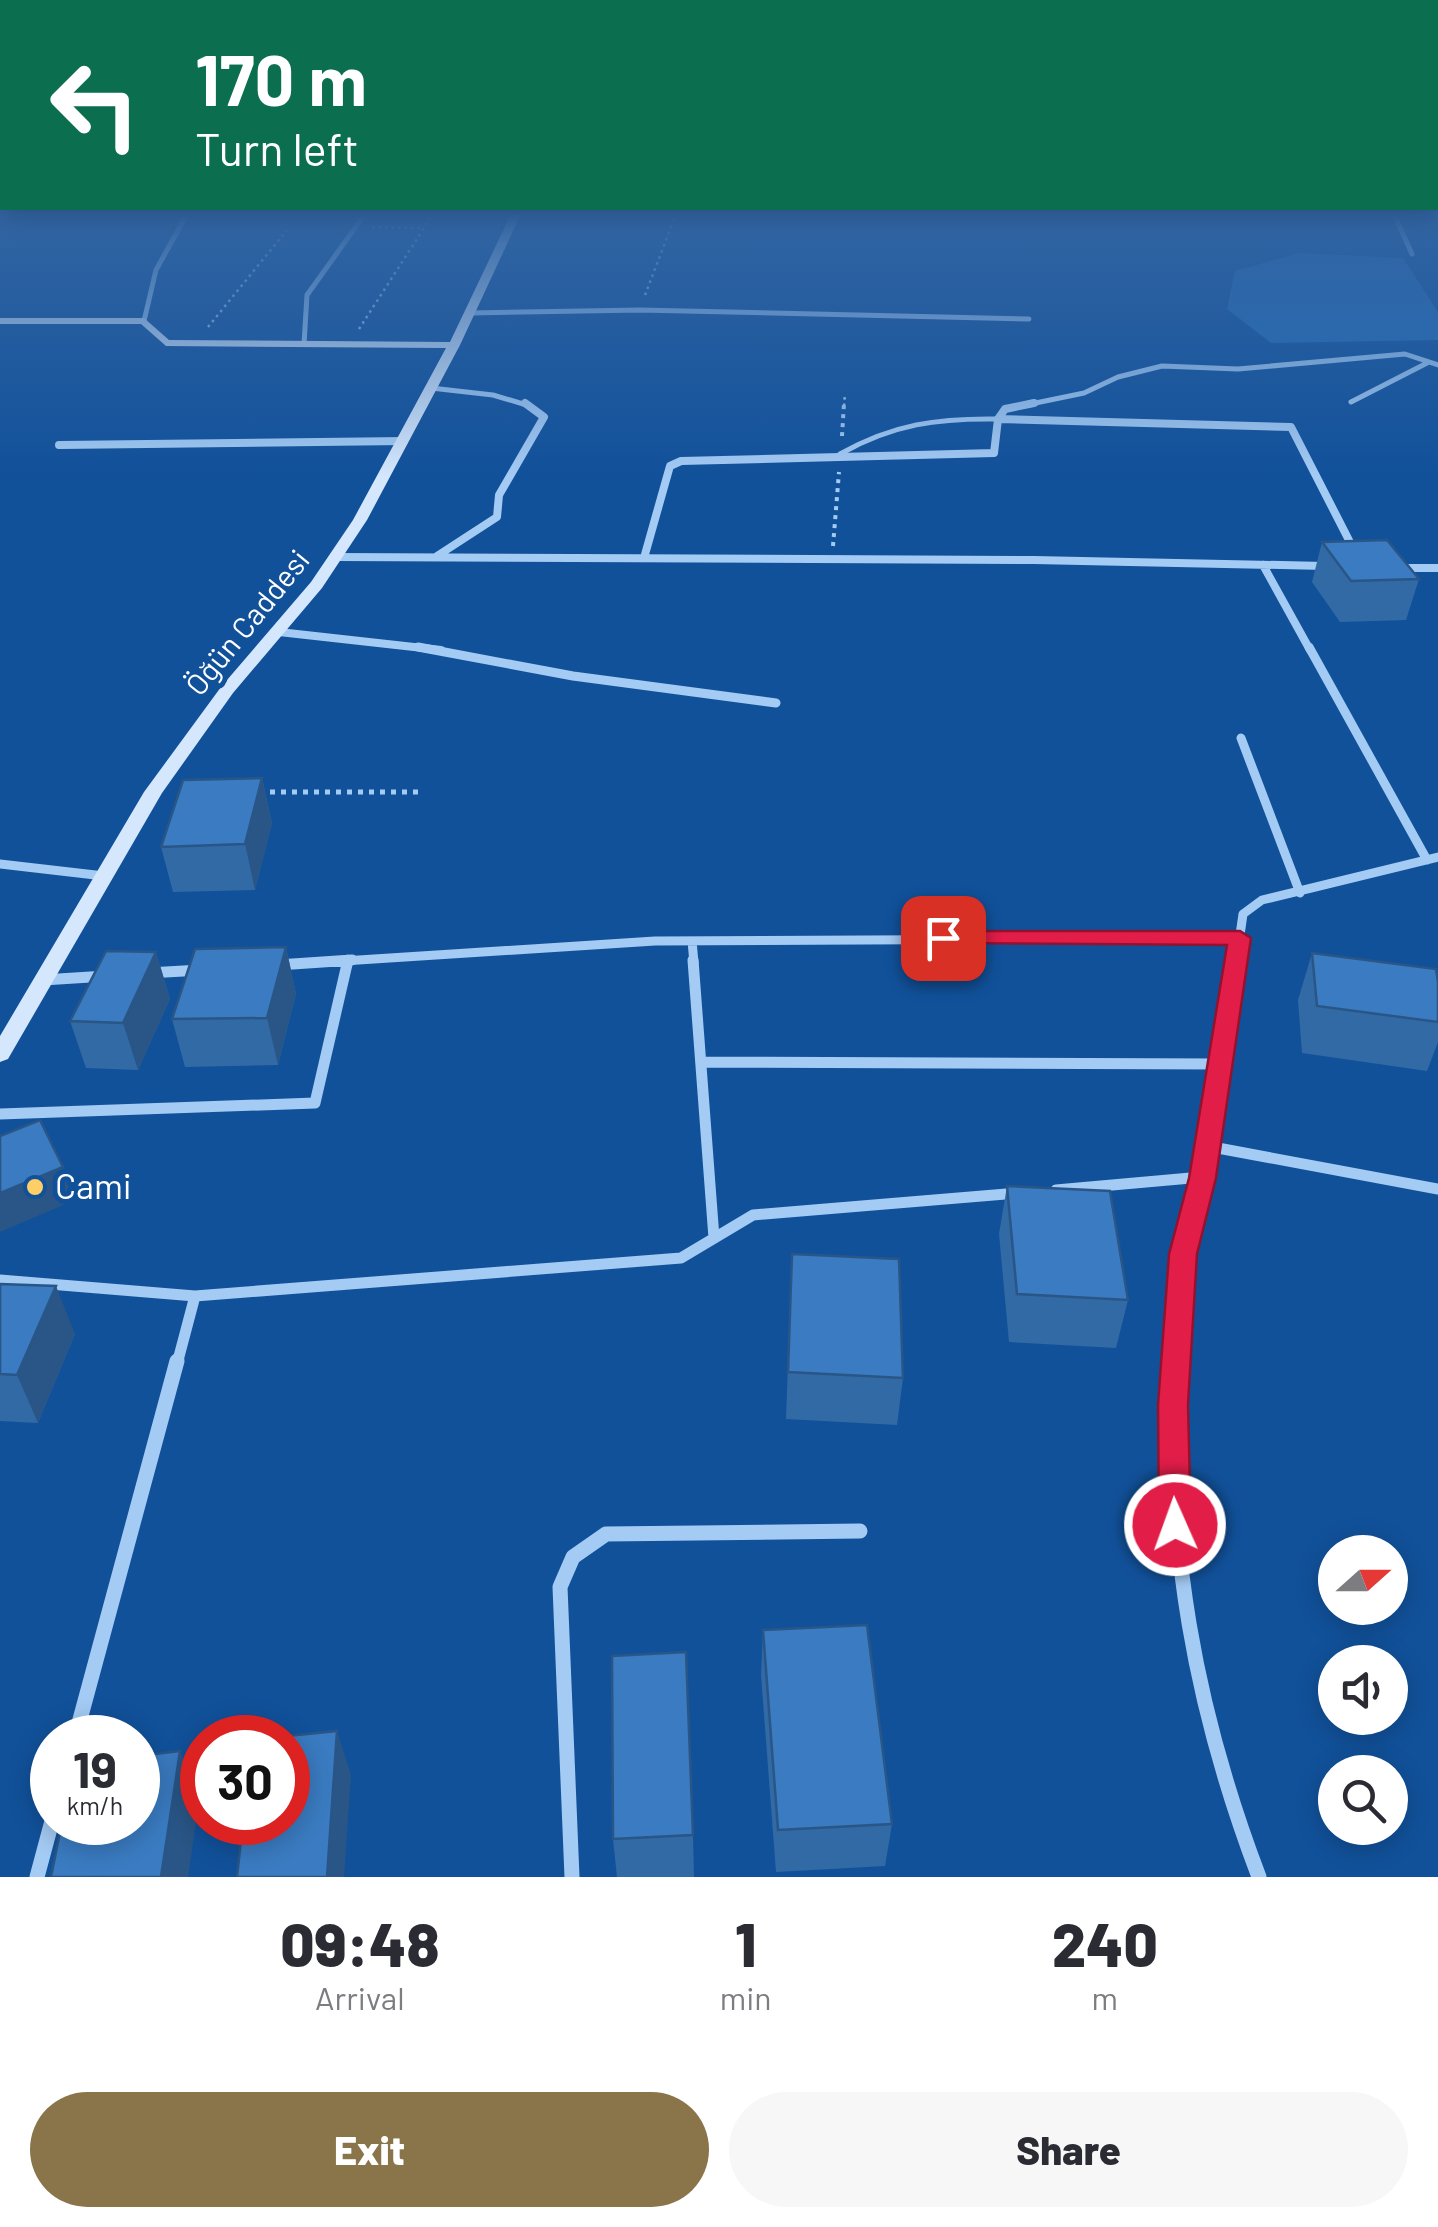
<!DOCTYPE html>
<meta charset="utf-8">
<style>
body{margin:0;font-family:Barlow,sans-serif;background:#f7f7f7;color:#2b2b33;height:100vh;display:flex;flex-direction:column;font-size:38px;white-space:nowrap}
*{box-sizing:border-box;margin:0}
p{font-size:32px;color:#7c7c81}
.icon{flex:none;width:55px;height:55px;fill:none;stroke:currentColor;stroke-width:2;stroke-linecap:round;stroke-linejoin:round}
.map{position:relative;height:1877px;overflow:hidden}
.side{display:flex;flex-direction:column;background:#fff;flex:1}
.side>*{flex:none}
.top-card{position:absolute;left:0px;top:0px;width:1440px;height:210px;box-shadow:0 5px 25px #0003;background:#0b6e4f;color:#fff;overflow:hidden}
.needle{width:65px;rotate:69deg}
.fabs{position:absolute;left:1318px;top:1535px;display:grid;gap:20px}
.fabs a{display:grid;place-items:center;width:90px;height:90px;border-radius:50%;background:#fff;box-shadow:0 5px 25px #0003;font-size:50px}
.speed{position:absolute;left:30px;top:1715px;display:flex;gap:20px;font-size:50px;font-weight:700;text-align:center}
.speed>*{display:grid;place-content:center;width:130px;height:130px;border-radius:50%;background:#fff;box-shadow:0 5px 25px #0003;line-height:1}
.speed small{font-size:25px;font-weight:400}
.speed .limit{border:15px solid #d22;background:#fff;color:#111}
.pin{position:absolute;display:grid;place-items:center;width:85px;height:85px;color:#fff;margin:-42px;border-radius:20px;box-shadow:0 5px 15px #0006}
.me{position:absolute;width:110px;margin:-55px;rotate:358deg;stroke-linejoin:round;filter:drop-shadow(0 0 8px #0008)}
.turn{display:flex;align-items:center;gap:35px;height:210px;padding:0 30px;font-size:45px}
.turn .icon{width:130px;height:130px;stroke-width:2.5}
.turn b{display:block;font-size:70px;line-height:85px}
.eta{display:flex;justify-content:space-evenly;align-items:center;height:170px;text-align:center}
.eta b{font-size:60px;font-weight:800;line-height:70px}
.cta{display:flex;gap:20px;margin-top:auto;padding:20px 30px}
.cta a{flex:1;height:115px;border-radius:60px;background:#8a744a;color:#fff;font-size:40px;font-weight:800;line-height:115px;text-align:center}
.cta a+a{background:#f7f7f7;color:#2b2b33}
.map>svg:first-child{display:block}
.green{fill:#236cb8}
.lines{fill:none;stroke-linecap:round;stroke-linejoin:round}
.path-far2{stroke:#a4cbf4;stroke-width:2.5;stroke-dasharray:2.5 4;stroke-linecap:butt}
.path-far1{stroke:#a4cbf4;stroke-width:4;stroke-dasharray:4 5;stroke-linecap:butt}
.path{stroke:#a4cbf4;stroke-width:5;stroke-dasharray:5 6;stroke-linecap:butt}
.lane{stroke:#a4cbf4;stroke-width:5}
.street-far4{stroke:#a4cbf4;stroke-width:5}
.street-far3{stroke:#a4cbf4;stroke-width:8}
.street-far2{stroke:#a4cbf4;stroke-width:9}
.street-far1{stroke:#a4cbf4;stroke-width:11}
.street{stroke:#a4cbf4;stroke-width:15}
.secondary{fill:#d4e7fd;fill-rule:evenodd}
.wall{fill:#326aa6}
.shaded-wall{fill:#295687}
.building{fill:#3a7bc1;stroke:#295687;stroke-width:2.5}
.route{fill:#e11d48;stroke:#92132f;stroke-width:2.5}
.poi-dot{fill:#ffce67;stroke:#11519a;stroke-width:4}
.labels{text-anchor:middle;stroke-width:10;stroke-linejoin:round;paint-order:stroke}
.far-street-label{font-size:30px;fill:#fff;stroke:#11519a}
.poi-label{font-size:35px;fill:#fff;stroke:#11519a;text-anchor:start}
</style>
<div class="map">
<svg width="1438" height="1877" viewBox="0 0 1438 1877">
<rect width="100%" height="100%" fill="#11519a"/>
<path class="green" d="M 1299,253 L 1403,258 L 1438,312 L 1438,340 L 1271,343 L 1227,309 L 1235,271 Z"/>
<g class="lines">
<path class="path-far2" d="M 372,227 L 424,228
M 645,295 L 676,214
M 208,327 L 287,230
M 359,329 L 433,214
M 844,406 L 845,394"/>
<path class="path-far1" d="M 842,436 L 844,403
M 833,546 L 839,472"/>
<path class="path" d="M 259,792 L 421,792"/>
<path class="lane" d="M 840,454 C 893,424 938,418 998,419"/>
<path class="street-far4" d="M 1394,214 L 1412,254
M 469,313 L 640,310 L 1029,319
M 144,321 L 156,270 L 187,214
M 304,344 L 307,295 L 365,214
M 431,388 L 493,395 L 530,406
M 1351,402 L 1429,362
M 1021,406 L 1084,393 L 1118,377 L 1162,366 L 1238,369 L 1405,354 L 1438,365"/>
<path class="street-far3" d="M 998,419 L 1291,427 L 1355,552
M 59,445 L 404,441
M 437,556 L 497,517 L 499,495 L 544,417 L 525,403
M 336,557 L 1034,560 L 1325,566
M 644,558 L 670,466 L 681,461 L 994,453 L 998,419 L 1005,409 L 1034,403
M 1263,565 L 1310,650
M 1397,568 L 1438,568
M 279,632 L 441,650"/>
<path class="street-far2" d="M 418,647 L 573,676 L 776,703
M 1309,647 L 1427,860
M 1241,738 L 1300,893
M 0,864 L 104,876
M 692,941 L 694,963
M 312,963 L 655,941 L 1240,938
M 1236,963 L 1243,914 L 1262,900 L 1438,857"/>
<path class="street-far1" d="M 693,960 L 714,1238
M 278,965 L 352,960
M 148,973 L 201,970
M 43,980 L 106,976
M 701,1062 L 1220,1064
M 0,1114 L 315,1103 L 348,960
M 1207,1146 L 1438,1189
M 1056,1190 L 1202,1177
M 0,1280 L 195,1296 L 681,1258 L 753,1215 L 1019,1193
M 177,1364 L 195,1296
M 1174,1364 L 1184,1248 L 1208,1144 L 1237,960"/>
<path class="street" d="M 1174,1361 C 1166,1545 1194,1706 1259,1877
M 75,1738 L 177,1361
M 37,1877 L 52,1821
M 572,1877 L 560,1587 L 573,1557 L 606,1534 L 860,1531"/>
<path class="secondary" d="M 511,214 L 521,214 L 460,345 L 367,520 L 322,588 L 233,693 L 162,793 L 8,1059 L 0,1062 L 0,1036 L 144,792 L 221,687 L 311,582 L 353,520 L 446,348 L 166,346 L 141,324 L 0,324 L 0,318 L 144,318 L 169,340 L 450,342 Z"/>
</g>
<path class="wall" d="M 1322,542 L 1419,579 L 1406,620 L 1340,622 L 1312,582 Z
M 262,778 L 272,823 L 255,890 L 173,892 L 161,847 Z
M 286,947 L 296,994 L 278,1065 L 185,1067 L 172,1019 Z
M 156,952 L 170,999 L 138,1070 L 86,1068 L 70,1021 Z
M 1312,953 L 1438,982 L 1438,1042 L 1427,1071 L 1302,1053 L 1298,1000 Z
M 1007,1186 L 1128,1300 L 1116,1348 L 1009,1342 L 999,1234 Z
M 792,1254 L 903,1378 L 897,1425 L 786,1419 Z
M 0,1284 L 75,1334 L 38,1423 L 0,1421 Z
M 763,1630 L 892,1824 L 885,1866 L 776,1872 L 761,1675 Z
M 693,1835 L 694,1877 L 617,1877 L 613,1839 Z"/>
<path class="shaded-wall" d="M 262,778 L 272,823 L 255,890 L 245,844 Z
M 286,947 L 296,994 L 278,1065 L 267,1018 Z
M 156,952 L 170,999 L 138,1070 L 123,1023 Z
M 63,1167 L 75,1200 L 0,1232 L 0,1193 Z
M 56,1286 L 75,1334 L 38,1423 L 17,1375 Z
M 337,1731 L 351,1775 L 344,1877 L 327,1877 Z
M 180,1751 L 200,1795 L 188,1877 L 161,1877 Z"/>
<path class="building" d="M 1387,540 L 1419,579 L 1351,581 L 1322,542 Z
M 262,778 L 245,844 L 161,847 L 183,780 Z
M 286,947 L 267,1018 L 172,1019 L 195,949 Z
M 106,951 L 156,952 L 123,1023 L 70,1021 Z
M 1312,953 L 1436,969 L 1438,982 L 1438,1022 L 1317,1006 Z
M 40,1120 L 63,1167 L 0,1193 L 0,1136 Z
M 1007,1186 L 1110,1191 L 1128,1300 L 1017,1294 Z
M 792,1254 L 899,1259 L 903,1378 L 788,1372 Z
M 0,1284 L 56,1286 L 17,1375 L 0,1374 Z
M 867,1625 L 892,1824 L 778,1830 L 763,1630 Z
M 686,1652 L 693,1835 L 613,1839 L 612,1656 Z
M 337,1731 L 327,1877 L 237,1877 L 243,1822 L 288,1822 L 288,1738 L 268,1738 Z
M 180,1751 L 161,1877 L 51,1877 L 62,1822 L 138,1822 L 138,1756 Z"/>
<linearGradient id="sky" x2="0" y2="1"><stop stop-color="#092d55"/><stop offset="0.45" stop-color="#3265a3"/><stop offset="1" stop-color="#3265a3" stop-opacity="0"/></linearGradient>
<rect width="1438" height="477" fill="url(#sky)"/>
<path class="route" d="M 943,931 L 1240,931 L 1251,938 L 1216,1178 L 1197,1254 L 1188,1405 L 1191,1525 L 1186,1535 L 1175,1539 L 1164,1535 L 1159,1525 L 1158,1405 L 1169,1254 L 1189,1178 L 1227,945 L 935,943 L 932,938 L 935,933 Z"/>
<circle class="poi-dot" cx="35" cy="1187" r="10"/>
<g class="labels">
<g class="far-street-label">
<text transform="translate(248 623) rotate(-51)" y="10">Öğün Caddesi</text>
</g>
<g class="poi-label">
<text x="55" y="1199">Cami</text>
</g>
</g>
</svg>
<div class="fabs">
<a><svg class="needle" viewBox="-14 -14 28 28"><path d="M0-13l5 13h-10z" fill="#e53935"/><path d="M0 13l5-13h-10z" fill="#7c7c81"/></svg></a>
<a><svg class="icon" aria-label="sound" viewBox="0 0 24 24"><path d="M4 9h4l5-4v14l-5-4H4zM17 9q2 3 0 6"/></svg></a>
<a><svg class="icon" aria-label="search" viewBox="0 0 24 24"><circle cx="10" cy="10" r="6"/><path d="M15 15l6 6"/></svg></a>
</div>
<div class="speed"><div>19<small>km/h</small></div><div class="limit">30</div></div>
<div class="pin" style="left:943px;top:938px;background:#d93025"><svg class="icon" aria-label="arrive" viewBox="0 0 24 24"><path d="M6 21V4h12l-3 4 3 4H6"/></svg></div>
<svg class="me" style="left:1175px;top:1525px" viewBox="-20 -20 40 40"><circle r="17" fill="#e11d48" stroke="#fff" stroke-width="3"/><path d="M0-11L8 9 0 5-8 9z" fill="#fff"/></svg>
<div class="top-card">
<div class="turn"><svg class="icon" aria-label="left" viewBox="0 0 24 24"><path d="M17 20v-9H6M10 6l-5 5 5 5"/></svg><div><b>170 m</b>Turn left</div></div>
</div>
</div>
<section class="side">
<div class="eta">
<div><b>09:48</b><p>Arrival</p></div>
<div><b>1</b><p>min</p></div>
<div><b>240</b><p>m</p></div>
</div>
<div class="cta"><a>Exit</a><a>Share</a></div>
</section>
